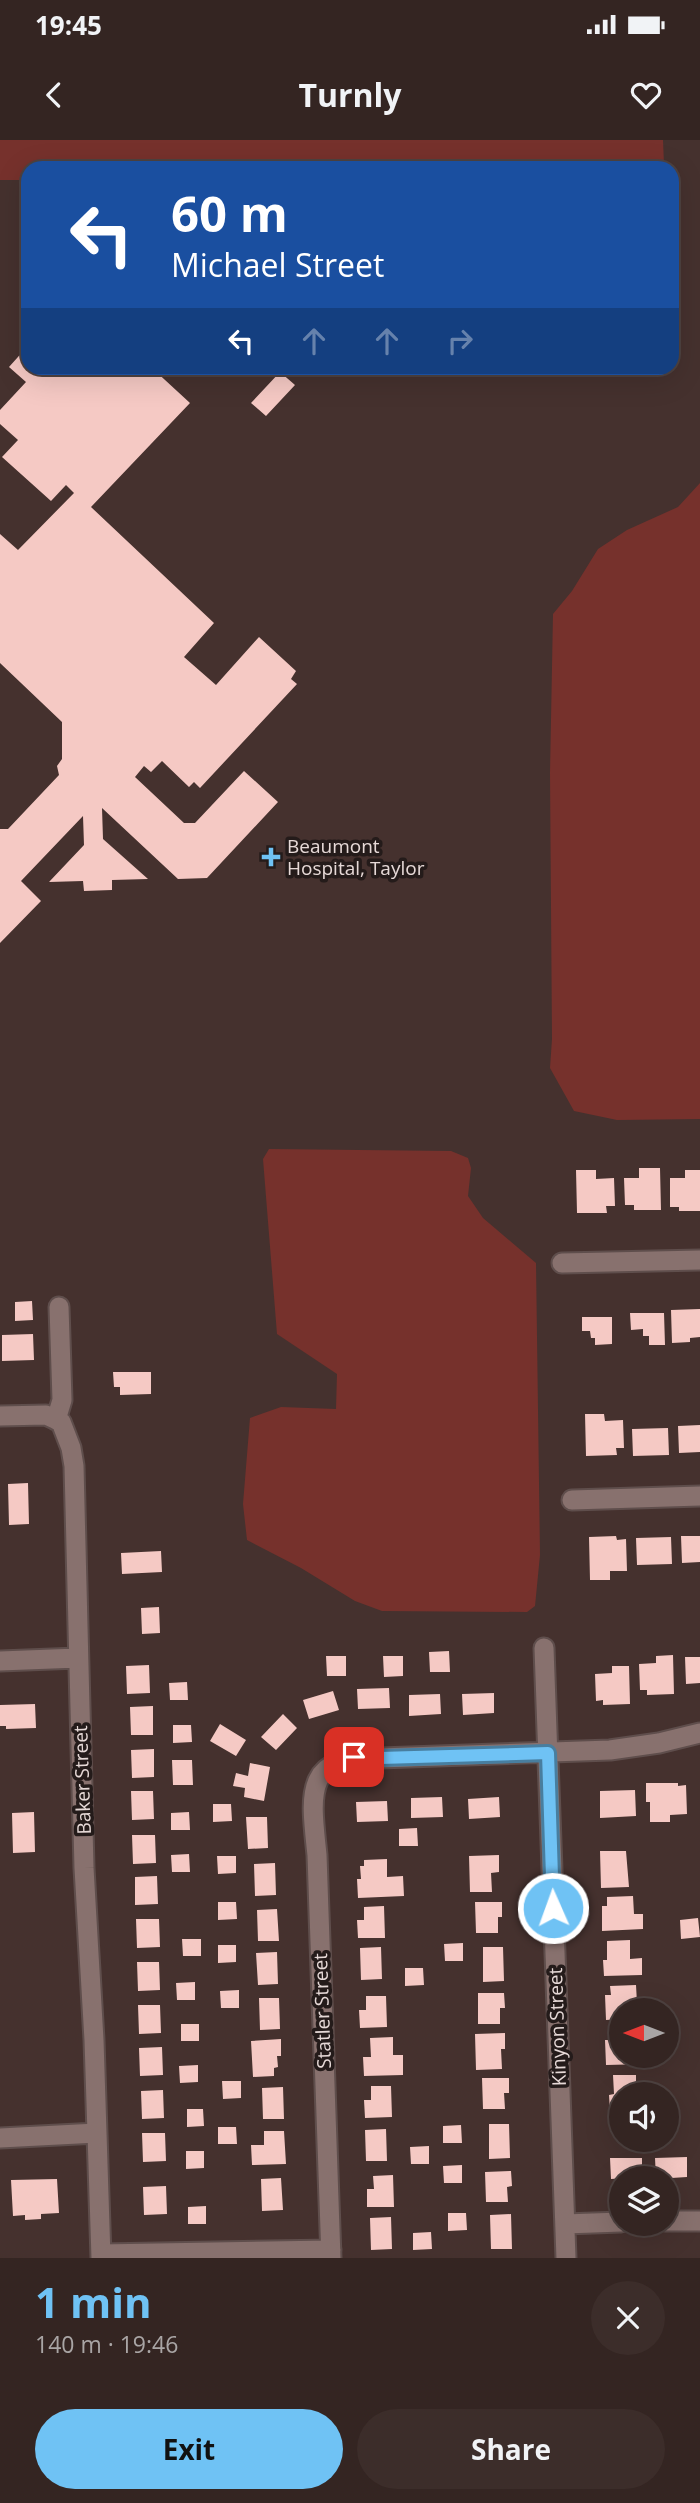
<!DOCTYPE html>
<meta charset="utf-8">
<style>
body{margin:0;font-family:"Open Sans",sans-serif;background:#3c2d2a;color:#f1f3f6;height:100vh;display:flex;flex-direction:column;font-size:26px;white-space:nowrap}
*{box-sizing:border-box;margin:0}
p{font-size:23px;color:#a9a5a5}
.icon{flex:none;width:38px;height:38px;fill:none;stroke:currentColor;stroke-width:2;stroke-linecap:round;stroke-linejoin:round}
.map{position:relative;height:2118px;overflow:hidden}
.side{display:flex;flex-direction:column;background:#342522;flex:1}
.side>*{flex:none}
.guide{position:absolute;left:21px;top:21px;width:658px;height:214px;border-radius:21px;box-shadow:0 7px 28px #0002,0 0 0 2px #4e4240;background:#1a4fa0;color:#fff;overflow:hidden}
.needle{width:46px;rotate:270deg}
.buttons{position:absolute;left:609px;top:1858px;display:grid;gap:14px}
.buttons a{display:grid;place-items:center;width:70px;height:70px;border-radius:50%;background:#342522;box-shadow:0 7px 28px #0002,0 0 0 2px #4e4240;font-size:35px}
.pin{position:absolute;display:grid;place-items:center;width:60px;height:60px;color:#fff;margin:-30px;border-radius:14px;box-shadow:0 4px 10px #0006}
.me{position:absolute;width:77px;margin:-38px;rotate:358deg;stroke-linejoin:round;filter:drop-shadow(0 0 5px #0008)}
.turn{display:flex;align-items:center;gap:24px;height:147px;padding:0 35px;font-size:32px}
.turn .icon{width:91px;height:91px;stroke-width:2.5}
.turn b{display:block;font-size:49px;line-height:60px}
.lanes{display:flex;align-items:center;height:66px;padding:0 35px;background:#0003;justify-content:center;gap:35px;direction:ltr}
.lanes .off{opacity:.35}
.round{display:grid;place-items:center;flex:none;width:74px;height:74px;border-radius:37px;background:#3c2d2a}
.headline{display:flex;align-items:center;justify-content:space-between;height:119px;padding:0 35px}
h1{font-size:42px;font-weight:700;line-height:52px;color:#6fc2f4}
.button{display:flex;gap:14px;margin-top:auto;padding:14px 35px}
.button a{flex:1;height:80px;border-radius:42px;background:#6fc2f4;color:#111;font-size:28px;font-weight:700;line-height:80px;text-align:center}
.button a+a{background:#3c2d2a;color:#f1f3f6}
.status{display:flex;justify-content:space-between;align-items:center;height:49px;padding:0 35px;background:#342522;direction:ltr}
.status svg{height:19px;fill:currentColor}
header{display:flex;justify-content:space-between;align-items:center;height:91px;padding:0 35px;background:#342522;font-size:32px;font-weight:700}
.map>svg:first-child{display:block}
.green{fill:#76312c}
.building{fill:#f5c9c4}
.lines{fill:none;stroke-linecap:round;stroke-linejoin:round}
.minor-casing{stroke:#5f4e4c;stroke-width:23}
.minor{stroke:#88716e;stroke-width:19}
.route-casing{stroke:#487e9f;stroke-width:18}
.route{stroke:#6fc2f4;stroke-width:12}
.poi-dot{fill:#6fc2f4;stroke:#241b1a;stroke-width:2.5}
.labels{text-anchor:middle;stroke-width:7;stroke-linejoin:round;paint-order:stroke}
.poi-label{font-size:19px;fill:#e6d9d7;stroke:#241b1a;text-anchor:start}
.street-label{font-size:19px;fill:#e6d9d7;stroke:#241b1a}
</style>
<div class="status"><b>19:45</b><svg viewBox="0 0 49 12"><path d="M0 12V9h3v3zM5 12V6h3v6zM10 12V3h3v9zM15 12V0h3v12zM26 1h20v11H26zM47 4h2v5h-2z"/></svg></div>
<header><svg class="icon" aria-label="back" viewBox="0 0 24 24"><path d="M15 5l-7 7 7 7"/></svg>Turnly<svg class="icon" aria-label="heart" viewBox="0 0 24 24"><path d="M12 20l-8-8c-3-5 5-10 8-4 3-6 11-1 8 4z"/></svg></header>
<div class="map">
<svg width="700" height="2118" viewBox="0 0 700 2118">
<rect width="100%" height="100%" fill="#45312e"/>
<path class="green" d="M 0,0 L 663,0 L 664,24 L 664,28 L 28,28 L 28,40 L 0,40 Z
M 700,343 L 700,979 L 617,980 L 574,971 L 550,928 L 552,899 L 550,633 L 553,474 L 572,451 L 598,409 L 627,390 L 678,367 Z
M 269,1009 L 451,1011 L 468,1018 L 471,1028 L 468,1056 L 483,1078 L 536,1123 L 540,1415 L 535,1466 L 527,1472 L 382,1471 L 355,1461 L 301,1428 L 247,1400 L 243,1364 L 250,1278 L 281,1267 L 336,1269 L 337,1234 L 277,1194 L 263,1019 Z"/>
<path class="building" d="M 26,208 L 28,228 L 152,228 L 190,263 L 91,367 L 214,483 L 184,517 L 216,545 L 259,497 L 296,531 L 291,539 L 297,544 L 200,648 L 194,642 L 189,647 L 162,621 L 151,632 L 144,626 L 135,637 L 184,683 L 195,683 L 244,631 L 278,662 L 207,738 L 178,739 L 102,668 L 103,699 L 148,739 L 112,740 L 112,750 L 84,751 L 83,741 L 49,742 L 84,705 L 83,676 L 21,741 L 41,761 L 0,803 L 0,689 L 8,689 L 59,635 L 57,626 L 62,619 L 62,582 L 0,523 L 0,394 L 18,410 L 74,353 L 66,345 L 51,361 L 2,317 L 18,300 L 0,284 L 0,270 L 26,242 L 9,227 Z
M 280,232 L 295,245 L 266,276 L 251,263 Z
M 639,1028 L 660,1028 L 661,1070 L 634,1070 L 634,1065 L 625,1065 L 624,1038 L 639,1038 Z
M 576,1030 L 596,1030 L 596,1039 L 614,1038 L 615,1066 L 606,1066 L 607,1073 L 577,1073 Z
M 685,1030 L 700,1030 L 700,1071 L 679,1071 L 679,1067 L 670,1067 L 670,1038 L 685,1038 Z
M 32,1161 L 33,1180 L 15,1181 L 15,1162 Z
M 700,1169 L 700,1197 L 690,1198 L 690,1202 L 672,1203 L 671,1170 Z
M 630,1173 L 664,1173 L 665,1205 L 649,1205 L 649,1196 L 643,1196 L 643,1189 L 631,1190 Z
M 582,1177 L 612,1177 L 612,1204 L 595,1205 L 595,1198 L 591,1198 L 590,1191 L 582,1191 Z
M 33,1194 L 34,1220 L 2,1221 L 2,1195 Z
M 113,1232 L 151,1232 L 151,1254 L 120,1255 L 120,1247 L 114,1247 Z
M 585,1274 L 604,1274 L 605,1281 L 623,1280 L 624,1308 L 616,1308 L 617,1315 L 586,1316 Z
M 700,1285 L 700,1312 L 679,1313 L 678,1286 Z
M 668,1288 L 669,1315 L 633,1316 L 632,1289 Z
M 28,1343 L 29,1384 L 9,1385 L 8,1344 Z
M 616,1396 L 617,1400 L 626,1399 L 627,1431 L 610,1431 L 610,1440 L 590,1440 L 589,1397 Z
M 681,1396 L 700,1396 L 700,1422 L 682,1423 Z
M 671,1397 L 672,1424 L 637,1425 L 636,1398 Z
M 161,1411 L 162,1432 L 122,1434 L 121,1413 Z
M 159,1467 L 160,1493 L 142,1494 L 141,1468 Z
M 449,1511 L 450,1532 L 430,1532 L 429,1512 Z
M 673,1515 L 674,1554 L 647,1555 L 647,1550 L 640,1550 L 639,1524 L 656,1523 L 656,1516 Z
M 326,1516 L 346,1516 L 346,1536 L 327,1536 Z
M 383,1516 L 403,1516 L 403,1536 L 384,1537 Z
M 685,1517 L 700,1517 L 700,1543 L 686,1544 Z
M 149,1525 L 150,1553 L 127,1554 L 126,1526 Z
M 612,1526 L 629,1526 L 630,1564 L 603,1565 L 603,1560 L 596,1561 L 595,1534 L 612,1533 Z
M 187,1542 L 188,1560 L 170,1560 L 169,1543 Z
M 389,1548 L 390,1568 L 358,1569 L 357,1549 Z
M 333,1551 L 339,1570 L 309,1579 L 303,1560 Z
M 494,1553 L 494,1573 L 463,1575 L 462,1554 Z
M 440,1554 L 441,1574 L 409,1576 L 409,1555 Z
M 35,1564 L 36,1588 L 6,1589 L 6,1586 L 0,1586 L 0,1565 Z
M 153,1566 L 153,1595 L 131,1595 L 130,1567 Z
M 283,1574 L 297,1588 L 276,1610 L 261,1597 Z
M 220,1584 L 246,1600 L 236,1616 L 210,1601 Z
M 173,1585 L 191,1585 L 192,1602 L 173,1603 Z
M 154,1609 L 154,1637 L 132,1638 L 131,1610 Z
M 172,1620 L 192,1620 L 193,1645 L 173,1645 Z
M 250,1623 L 270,1627 L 264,1661 L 244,1657 L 245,1648 L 233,1646 L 236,1633 L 248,1636 Z
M 646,1643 L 678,1643 L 678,1646 L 686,1645 L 687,1674 L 670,1675 L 670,1682 L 650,1682 L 650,1662 L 646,1662 Z
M 635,1650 L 636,1676 L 600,1678 L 600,1651 Z
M 131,1651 L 153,1651 L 154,1679 L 132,1680 Z
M 442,1657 L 443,1677 L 411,1678 L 411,1658 Z
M 499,1657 L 500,1677 L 469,1679 L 468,1659 Z
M 387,1661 L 388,1681 L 357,1682 L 356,1662 Z
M 213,1664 L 231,1664 L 232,1681 L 213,1682 Z
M 34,1672 L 35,1712 L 13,1713 L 12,1673 Z
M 189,1672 L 190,1690 L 171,1690 L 171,1673 Z
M 246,1677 L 267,1677 L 268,1708 L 248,1709 Z
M 417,1688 L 418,1706 L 399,1706 L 399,1689 Z
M 132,1695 L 155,1695 L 156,1723 L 133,1724 Z
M 600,1711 L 626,1711 L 629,1747 L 601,1748 Z
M 189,1714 L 190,1732 L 172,1732 L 171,1715 Z
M 499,1715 L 499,1732 L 491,1733 L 492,1752 L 470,1752 L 469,1716 Z
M 217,1716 L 236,1716 L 236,1733 L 218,1734 Z
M 387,1719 L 387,1737 L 403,1736 L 404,1756 L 358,1758 L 357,1739 L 361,1739 L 360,1726 L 364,1726 L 364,1720 Z
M 275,1723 L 276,1755 L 255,1756 L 254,1724 Z
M 157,1736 L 158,1764 L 135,1765 L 135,1737 Z
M 633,1756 L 634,1774 L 643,1774 L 643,1789 L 602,1791 L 602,1766 L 607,1766 L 607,1757 Z
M 218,1762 L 236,1762 L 237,1779 L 218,1780 Z
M 475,1762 L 502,1762 L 502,1777 L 498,1777 L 498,1793 L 476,1793 Z
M 384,1766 L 385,1798 L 358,1798 L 357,1780 L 364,1780 L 364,1767 Z
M 277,1769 L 279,1801 L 258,1801 L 257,1770 Z
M 698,1778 L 700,1797 L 681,1799 L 680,1780 Z
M 136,1779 L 159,1779 L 160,1807 L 137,1808 Z
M 182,1799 L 201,1799 L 201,1816 L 183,1816 Z
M 630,1800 L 630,1819 L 642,1818 L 642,1835 L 604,1836 L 603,1820 L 607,1820 L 607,1801 Z
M 463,1803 L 463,1821 L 445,1821 L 444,1804 Z
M 218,1805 L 236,1805 L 236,1822 L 218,1823 Z
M 381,1807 L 382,1839 L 361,1840 L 360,1808 Z
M 483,1807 L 503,1807 L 504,1841 L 483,1842 Z
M 277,1812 L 278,1844 L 258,1845 L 256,1813 Z
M 137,1822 L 159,1822 L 160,1850 L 138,1851 Z
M 405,1828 L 423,1828 L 424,1845 L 405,1846 Z
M 195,1842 L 195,1860 L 177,1860 L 176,1843 Z
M 636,1845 L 637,1863 L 646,1863 L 646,1871 L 621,1871 L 621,1879 L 606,1880 L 605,1855 L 611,1855 L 610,1846 Z
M 239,1850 L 239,1868 L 221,1868 L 220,1851 Z
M 478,1853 L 504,1853 L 505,1868 L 500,1868 L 500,1884 L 478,1884 Z
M 366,1856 L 386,1856 L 387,1887 L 360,1888 L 359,1870 L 366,1870 Z
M 259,1858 L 279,1858 L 280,1889 L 260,1890 Z
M 138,1865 L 160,1865 L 161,1893 L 139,1894 Z
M 181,1884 L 199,1884 L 199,1901 L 181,1901 Z
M 611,1891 L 621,1891 L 621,1916 L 647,1916 L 647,1924 L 606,1925 L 605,1900 L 611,1900 Z
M 505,1893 L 505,1909 L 501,1909 L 502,1929 L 476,1930 L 475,1894 Z
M 393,1897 L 393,1915 L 403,1915 L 403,1935 L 364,1936 L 363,1917 L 371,1917 L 370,1898 Z
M 281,1899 L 281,1916 L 277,1916 L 278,1927 L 274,1928 L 274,1936 L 253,1937 L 251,1901 Z
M 162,1907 L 163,1935 L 140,1936 L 139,1908 Z
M 198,1925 L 198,1942 L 180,1943 L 179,1926 Z
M 613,1935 L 636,1935 L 636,1955 L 621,1955 L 621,1971 L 610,1972 L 609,1955 L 614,1954 Z
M 482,1938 L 509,1938 L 509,1953 L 504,1953 L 505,1969 L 483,1969 Z
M 222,1941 L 241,1941 L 241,1958 L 223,1959 Z
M 371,1946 L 391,1946 L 392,1977 L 365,1978 L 364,1960 L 371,1960 Z
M 283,1947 L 284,1979 L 263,1979 L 262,1948 Z
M 163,1950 L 164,1978 L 142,1979 L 141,1951 Z
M 187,1969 L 203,1969 L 204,1986 L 187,1987 Z
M 489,1984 L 509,1984 L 510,2018 L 489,2019 Z
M 461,1985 L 462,2003 L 443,2003 L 443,1986 Z
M 218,1987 L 236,1987 L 237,2004 L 218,2004 Z
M 386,1989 L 387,2021 L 366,2021 L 365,1990 Z
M 264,1991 L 284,1991 L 286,2024 L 252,2025 L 251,2005 L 264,2005 Z
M 142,1993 L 165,1993 L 166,2021 L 143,2022 Z
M 429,2006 L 429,2024 L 411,2024 L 410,2007 Z
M 186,2011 L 204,2011 L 204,2028 L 186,2029 Z
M 687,2017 L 687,2037 L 656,2039 L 655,2018 Z
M 610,2018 L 642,2018 L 642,2037 L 611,2039 Z
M 462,2025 L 462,2043 L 444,2043 L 443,2026 Z
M 511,2031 L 512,2046 L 507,2047 L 508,2062 L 486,2062 L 485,2032 Z
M 393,2035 L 394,2067 L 367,2067 L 367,2049 L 374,2049 L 373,2036 Z
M 281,2038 L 283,2070 L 262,2071 L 261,2039 Z
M 57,2039 L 59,2073 L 41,2074 L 41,2079 L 25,2080 L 25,2075 L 13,2076 L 11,2040 Z
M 166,2046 L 167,2074 L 144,2075 L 143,2047 Z
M 206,2066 L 206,2084 L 188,2084 L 188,2067 Z
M 448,2073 L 466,2073 L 467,2090 L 448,2091 Z
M 511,2074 L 512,2109 L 491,2109 L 490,2075 Z
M 391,2077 L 392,2109 L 371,2110 L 370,2078 Z
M 431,2092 L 432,2109 L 413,2110 L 413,2093 Z"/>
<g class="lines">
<g class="minor-casing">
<path id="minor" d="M 562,1123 L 700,1120
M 0,1276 L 46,1275 L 61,1282 L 71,1308 L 74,1326 L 84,1728 L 94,1900 L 101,2118
M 56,1280 L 62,1260 L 59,1167
M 572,1360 L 700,1356
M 544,1508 L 566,2118
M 0,1521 L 78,1518
M 0,1998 L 97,1993
M 667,2081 L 700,2081
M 565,2084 L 621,2082
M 101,2114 L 331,2110
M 331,2118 L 317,1715 C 311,1656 302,1614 380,1618 L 610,1610 L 659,1603 L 700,1593"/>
</g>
<use href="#minor" class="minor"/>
</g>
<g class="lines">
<g class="route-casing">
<path id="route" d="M 354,1617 L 380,1618 L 548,1613 L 553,1768"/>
</g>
<use href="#route" class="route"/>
</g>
<path class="poi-dot" d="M267.5 706.5h7v7h7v7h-7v7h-7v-7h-7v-7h7z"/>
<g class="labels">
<g class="poi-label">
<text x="287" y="713">Beaumont<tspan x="287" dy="22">Hospital, Taylor</tspan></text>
</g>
<g class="street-label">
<text transform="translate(82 1640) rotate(-92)" y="7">Baker Street</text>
<text transform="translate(322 1871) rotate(-92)" y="7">Statler Street</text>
<text transform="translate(557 1887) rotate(-92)" y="7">Kinyon Street</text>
</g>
</g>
</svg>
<div class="buttons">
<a><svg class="needle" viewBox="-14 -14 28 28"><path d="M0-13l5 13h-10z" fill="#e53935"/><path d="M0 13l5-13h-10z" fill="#a9a5a5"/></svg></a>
<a><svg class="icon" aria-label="sound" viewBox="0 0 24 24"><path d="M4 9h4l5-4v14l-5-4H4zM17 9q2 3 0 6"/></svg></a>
<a><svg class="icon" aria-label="layers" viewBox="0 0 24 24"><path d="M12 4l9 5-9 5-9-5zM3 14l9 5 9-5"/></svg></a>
</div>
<div class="pin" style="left:354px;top:1617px;background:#d93025"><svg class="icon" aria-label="arrive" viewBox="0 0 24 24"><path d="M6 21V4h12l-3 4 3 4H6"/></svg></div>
<svg class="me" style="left:553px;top:1768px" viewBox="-20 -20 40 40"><circle r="17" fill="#6fc2f4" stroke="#fff" stroke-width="3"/><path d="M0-11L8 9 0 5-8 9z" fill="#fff"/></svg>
<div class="guide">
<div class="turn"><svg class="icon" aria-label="left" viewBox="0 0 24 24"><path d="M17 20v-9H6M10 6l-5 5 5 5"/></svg><div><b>60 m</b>Michael Street</div></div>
<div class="lanes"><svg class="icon" aria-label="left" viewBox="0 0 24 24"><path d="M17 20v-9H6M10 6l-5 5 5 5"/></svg><svg class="icon off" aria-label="ahead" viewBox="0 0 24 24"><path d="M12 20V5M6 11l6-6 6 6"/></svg><svg class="icon off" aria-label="ahead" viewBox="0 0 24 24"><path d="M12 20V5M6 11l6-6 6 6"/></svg><svg class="icon off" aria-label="right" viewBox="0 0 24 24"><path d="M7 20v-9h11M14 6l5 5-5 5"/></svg></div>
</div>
</div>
<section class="side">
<div class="headline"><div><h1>1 min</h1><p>140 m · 19:46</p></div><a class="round"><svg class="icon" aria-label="close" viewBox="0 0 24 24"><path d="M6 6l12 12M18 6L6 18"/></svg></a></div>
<div class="button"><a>Exit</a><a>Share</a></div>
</section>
